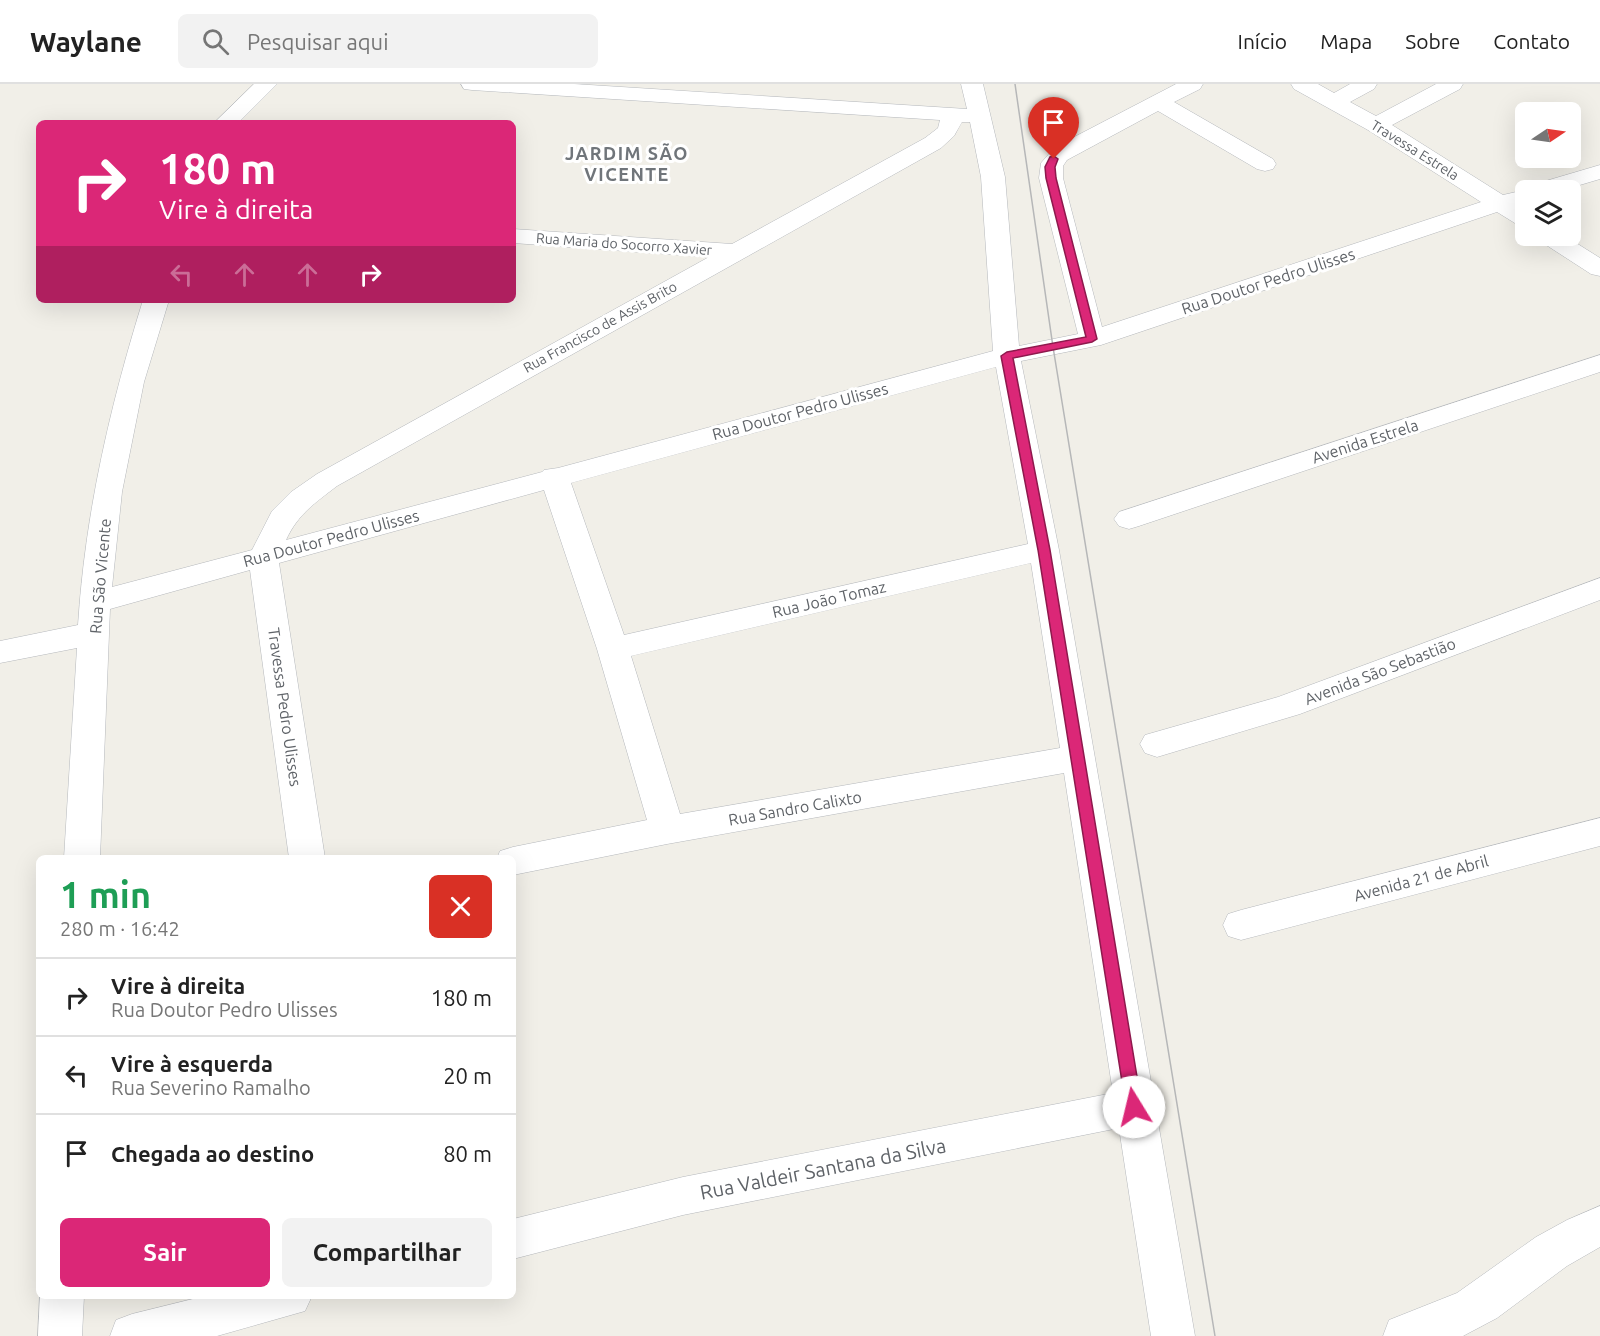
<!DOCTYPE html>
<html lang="pt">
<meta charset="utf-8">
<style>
body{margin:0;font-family:Ubuntu,sans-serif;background:#f2f2f2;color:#222;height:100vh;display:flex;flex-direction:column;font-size:22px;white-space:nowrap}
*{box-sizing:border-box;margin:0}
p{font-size:20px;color:#767676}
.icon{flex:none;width:33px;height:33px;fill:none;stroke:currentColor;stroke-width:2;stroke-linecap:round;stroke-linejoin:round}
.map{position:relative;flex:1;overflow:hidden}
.details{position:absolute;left:36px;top:771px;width:480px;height:444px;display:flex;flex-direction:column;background:#fff;border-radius:9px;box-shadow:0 6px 24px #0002}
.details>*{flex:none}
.hud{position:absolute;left:36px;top:36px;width:480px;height:183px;border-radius:9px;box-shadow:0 6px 24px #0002;background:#db2777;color:#fff;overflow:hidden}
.needle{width:39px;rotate:77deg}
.buttons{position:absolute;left:1515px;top:18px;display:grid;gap:12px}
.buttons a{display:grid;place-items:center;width:66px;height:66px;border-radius:9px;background:#fff;box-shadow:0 6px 24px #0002;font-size:30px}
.pin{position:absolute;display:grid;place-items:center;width:51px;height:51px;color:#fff;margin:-62px -26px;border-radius:50% 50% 50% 0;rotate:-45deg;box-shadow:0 0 6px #0007}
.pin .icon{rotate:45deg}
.me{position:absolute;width:66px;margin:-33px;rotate:351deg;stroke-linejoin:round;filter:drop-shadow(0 0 4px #0008)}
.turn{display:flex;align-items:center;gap:21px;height:126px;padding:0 24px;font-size:27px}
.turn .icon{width:78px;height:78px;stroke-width:2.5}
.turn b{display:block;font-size:42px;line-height:51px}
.lanes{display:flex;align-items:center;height:57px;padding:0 24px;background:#0003;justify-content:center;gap:30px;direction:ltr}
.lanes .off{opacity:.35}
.round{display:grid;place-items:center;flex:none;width:63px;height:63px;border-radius:9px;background:#f2f2f2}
.overview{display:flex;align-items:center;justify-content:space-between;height:102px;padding:0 24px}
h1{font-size:36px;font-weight:700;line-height:45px;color:#1e9e55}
.action{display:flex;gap:12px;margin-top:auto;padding:12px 24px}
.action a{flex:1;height:69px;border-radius:9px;background:#db2777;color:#fff;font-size:24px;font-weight:700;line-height:69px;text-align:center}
.action a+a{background:#f2f2f2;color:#222}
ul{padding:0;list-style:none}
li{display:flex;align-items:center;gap:18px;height:78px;padding:0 24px;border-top:2px solid #e0e0e0}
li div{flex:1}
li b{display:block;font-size:22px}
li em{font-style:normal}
header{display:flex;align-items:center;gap:36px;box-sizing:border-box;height:84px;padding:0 30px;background:#fff;border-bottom:2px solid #e0e0e0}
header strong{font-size:28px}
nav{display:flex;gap:33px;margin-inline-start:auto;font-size:21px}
.search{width:420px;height:54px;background:#f2f2f2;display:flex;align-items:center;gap:15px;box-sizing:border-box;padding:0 21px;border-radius:9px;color:#767676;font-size:22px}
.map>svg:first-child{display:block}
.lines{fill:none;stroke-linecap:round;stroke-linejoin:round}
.minor-casing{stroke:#b5b8bc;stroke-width:1}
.minor{fill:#fff;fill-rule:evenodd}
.tram{stroke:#b6b7b8;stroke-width:1.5}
.route{fill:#db2777;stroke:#8e194d;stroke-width:1.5}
.labels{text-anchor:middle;stroke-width:6;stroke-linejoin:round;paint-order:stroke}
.far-street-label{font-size:14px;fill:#5f6368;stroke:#fff}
.street-label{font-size:16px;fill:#5f6368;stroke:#fff}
.far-district-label{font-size:18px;font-weight:bold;letter-spacing:1.5px;fill:#70757a;stroke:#fff}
.near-street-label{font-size:20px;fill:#5f6368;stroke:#fff}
</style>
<header>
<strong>Waylane</strong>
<div class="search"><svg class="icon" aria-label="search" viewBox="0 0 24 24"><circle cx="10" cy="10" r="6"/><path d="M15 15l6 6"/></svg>Pesquisar aqui</div>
<nav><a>Início</a><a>Mapa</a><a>Sobre</a><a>Contato</a></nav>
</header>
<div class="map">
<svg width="1600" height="1252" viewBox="0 0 1600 1252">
<rect width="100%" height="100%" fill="#f1efe8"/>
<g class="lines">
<g class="minor-casing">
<path id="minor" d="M 254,0 L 277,0 L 238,39 L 214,39 Z
M 461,0 L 574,0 L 967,25 L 961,0 L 983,0 L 1005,93 L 1019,262 L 1078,250 L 1039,94 L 1041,79 L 1055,63 L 1176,0 L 1203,0 L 1200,5 L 1174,18 L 1273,75 L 1276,80 L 1273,85 L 1265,87 L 1257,85 L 1158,27 L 1067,76 L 1063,82 L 1063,94 L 1102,243 L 1481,118 L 1368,46 L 1294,5 L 1291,0 L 1318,0 L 1334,9 L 1350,0 L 1377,0 L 1374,5 L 1350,18 L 1376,32 L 1436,0 L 1463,0 L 1460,5 L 1392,41 L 1503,111 L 1529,105 L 1532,101 L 1600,81 L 1600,95 L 1563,106 L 1526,106 L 1526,119 L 1519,121 L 1526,125 L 1526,143 L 1518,141 L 1497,128 L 1101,261 L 1021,277 L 1059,466 L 1195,1252 L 1151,1252 L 1119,1044 L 683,1131 L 513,1175 L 513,1135 L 683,1093 L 1113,1009 L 1064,689 L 667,760 L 513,791 L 513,774 L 497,774 L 500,767 L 513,763 L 647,736 L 597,565 L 544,406 L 279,479 L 325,774 L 289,774 L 250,486 L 110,525 L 100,774 L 64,774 L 77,564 L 0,579 L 0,557 L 78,541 C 85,430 110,322 143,216 L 169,216 L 144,298 L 122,408 L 112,503 L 252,466 L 272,427 L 291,408 L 317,390 L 709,173 L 513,159 L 513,145 L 732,160 L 925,54 L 938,44 L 940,36 L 472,6 L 464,5 ZM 962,38 L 970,38 L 981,93 L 993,267 L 558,384 L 544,386 L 542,388 L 286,456 C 298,430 315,419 337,402 L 941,64 L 954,52 ZM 996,283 L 1028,460 L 624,551 L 571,399 ZM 1031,479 L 1060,664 L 680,730 L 631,572 Z
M 1537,152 L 1565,152 L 1600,174 L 1600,192 L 1591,190 L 1540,157 Z
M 1600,271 L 1600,288 L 1139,442 L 1129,445 L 1119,442 L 1114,435 L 1119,428 Z
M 1600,494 L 1600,516 L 1300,630 L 1157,673 L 1145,669 L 1140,660 L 1145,651 L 1278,613 Z
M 1600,734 L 1600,762 L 1241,856 L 1228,852 L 1223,841 L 1228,830 L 1241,826 Z
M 1600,1122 L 1600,1163 L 1567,1182 L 1497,1234 L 1463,1252 L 1383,1252 L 1389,1236 L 1457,1209 L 1536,1153 L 1567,1136 Z
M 40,1212 L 84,1212 L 82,1252 L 38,1252 Z
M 205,1212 L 312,1212 L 305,1227 L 217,1252 L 110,1252 L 116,1236 L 132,1230 Z"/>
</g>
<use href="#minor" class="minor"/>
<path class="tram" d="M 1015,0 L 1053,263 L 1215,1252"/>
</g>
<path class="route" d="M 1054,72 L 1058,75 L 1055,83 L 1056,94 L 1097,255 L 1092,258 L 1013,274 L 1050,466 L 1142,1023 L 1140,1028 L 1134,1030 L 1128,1028 L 1126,1023 L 1038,466 L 1001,272 L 1007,268 L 1086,253 L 1046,94 L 1045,83 L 1050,73 Z"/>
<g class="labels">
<g class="far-street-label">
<text transform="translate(1415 66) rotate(32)" y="5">Travessa Estrela</text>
<text transform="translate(624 160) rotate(4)" y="5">Rua Maria do Socorro Xavier</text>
<text transform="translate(600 243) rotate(-29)" y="5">Rua Francisco de Assis Brito</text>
</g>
<g class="street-label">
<text transform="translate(1268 197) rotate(-18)" y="6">Rua Doutor Pedro Ulisses</text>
<text transform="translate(800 327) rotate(-15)" y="6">Rua Doutor Pedro Ulisses</text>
<text transform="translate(1365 357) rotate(-18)" y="6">Avenida Estrela</text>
<text transform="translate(331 454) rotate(-15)" y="6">Rua Doutor Pedro Ulisses</text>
<text transform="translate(100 492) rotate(-85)" y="6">Rua São Vicente</text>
<text transform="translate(829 515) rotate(-13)" y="6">Rua João Tomaz</text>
<text transform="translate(1380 587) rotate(-21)" y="6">Avenida São Sebastião</text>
<text transform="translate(285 623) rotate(82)" y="6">Travessa Pedro Ulisses</text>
<text transform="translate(795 724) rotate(-10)" y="6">Rua Sandro Calixto</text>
<text transform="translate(1421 794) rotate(-15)" y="6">Avenida 21 de Abril</text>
</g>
<g class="far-district-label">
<text x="627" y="76">JARDIM SÃO<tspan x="627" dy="21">VICENTE</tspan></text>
</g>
<g class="near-street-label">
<text transform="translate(823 1085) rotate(-11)" y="7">Rua Valdeir Santana da Silva</text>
</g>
</g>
</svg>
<div class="buttons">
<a><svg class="needle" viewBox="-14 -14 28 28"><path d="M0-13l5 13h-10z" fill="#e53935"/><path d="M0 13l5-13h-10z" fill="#767676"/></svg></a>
<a><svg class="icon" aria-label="layers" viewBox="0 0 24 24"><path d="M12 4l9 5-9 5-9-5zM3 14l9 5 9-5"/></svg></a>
</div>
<div class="pin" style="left:1054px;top:75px;background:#d93025"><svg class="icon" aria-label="arrive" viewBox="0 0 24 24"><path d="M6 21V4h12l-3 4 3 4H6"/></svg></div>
<svg class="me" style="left:1134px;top:1023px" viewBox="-20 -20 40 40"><circle r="19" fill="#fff"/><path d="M0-13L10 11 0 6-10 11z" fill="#db2777"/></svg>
<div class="hud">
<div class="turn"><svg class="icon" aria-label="right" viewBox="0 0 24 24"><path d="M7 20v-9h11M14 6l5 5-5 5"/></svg><div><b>180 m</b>Vire à direita</div></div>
<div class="lanes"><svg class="icon off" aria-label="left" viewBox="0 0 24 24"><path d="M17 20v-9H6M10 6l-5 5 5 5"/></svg><svg class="icon off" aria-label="ahead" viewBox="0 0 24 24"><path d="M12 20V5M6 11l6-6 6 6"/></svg><svg class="icon off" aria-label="ahead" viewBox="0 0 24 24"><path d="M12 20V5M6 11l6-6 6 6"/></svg><svg class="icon" aria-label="right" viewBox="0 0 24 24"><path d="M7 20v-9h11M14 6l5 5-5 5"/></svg></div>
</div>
<section class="details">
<div class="overview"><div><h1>1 min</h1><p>280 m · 16:42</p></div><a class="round" style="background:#d93025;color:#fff"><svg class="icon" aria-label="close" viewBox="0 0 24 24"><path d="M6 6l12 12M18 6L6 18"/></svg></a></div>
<ul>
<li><svg class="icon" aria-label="right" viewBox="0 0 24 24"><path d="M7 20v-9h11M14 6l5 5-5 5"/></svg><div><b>Vire à direita</b><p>Rua Doutor Pedro Ulisses</p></div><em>180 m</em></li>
<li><svg class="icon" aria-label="left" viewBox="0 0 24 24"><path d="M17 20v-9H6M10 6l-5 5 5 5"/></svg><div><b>Vire à esquerda</b><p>Rua Severino Ramalho</p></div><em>20 m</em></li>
<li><svg class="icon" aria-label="arrive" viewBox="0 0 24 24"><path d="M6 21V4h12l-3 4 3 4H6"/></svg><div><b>Chegada ao destino</b></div><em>80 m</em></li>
</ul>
<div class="action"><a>Sair</a><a>Compartilhar</a></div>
</section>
</div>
